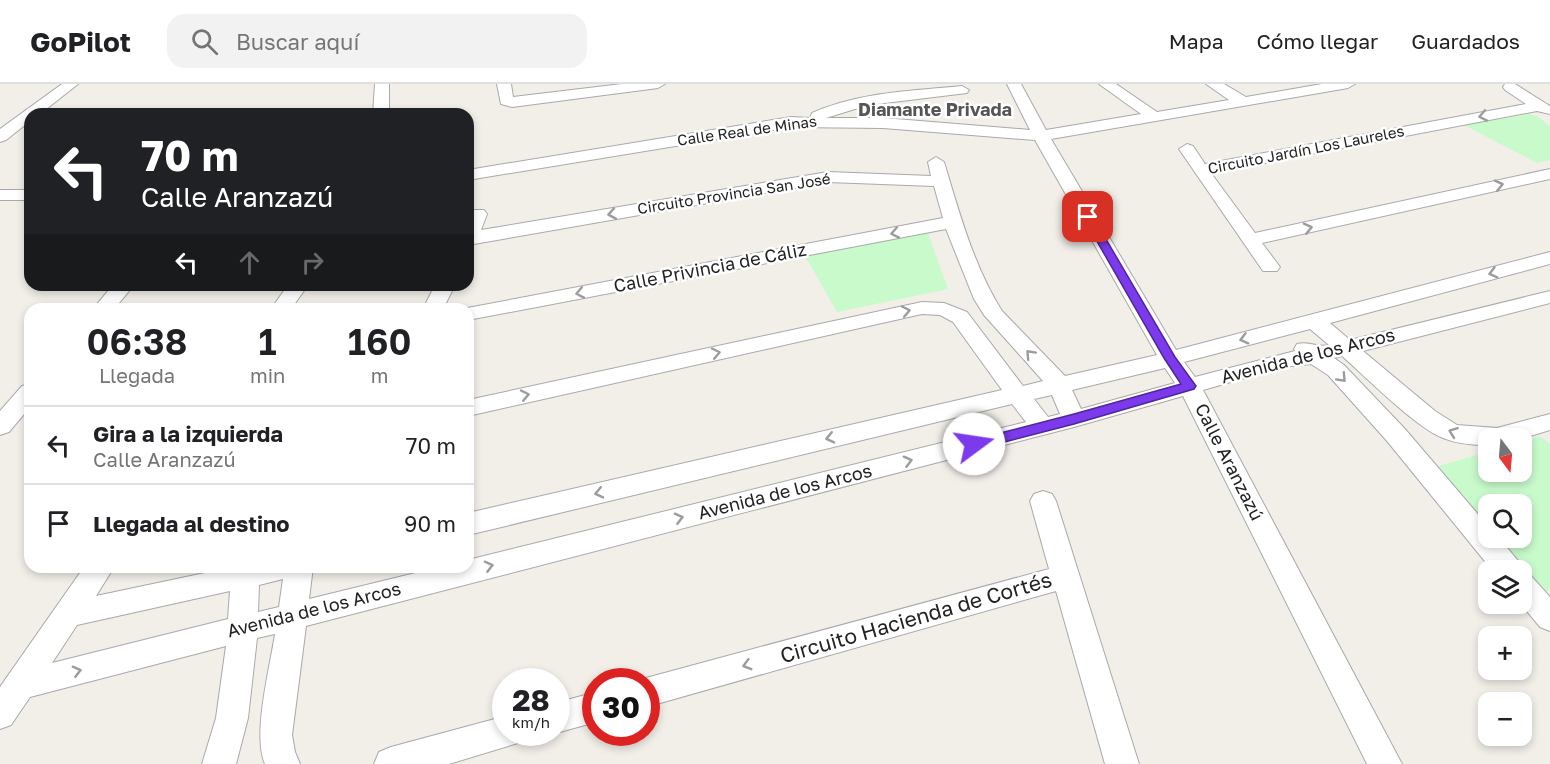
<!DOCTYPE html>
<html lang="es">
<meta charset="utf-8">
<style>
body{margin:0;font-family:"Golos Text",sans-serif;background:#f2f2f2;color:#202124;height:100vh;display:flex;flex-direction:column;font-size:22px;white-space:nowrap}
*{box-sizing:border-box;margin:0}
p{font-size:20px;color:#757577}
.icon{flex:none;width:33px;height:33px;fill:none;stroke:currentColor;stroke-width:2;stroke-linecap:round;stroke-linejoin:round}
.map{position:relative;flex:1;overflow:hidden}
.drawer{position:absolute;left:24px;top:219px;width:450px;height:270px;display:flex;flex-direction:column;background:#fff;border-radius:18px;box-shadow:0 3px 9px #0003}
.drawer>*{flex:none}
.top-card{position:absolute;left:24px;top:24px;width:450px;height:183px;border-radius:18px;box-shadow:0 3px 9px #0003;background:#202124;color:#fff;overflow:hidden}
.needle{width:39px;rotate:164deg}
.fabs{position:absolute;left:1478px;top:344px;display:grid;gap:12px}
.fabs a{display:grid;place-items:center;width:54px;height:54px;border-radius:12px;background:#fff;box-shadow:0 3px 9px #0003;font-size:30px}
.speed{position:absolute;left:492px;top:584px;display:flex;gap:12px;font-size:30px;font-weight:700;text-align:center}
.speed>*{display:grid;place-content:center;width:78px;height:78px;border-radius:50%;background:#fff;box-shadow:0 3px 9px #0003;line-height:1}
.speed small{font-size:15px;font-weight:400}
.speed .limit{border:9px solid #d22;background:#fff;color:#111}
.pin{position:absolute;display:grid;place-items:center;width:51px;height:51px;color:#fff;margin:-26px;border-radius:12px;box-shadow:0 3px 9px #0006}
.me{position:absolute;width:66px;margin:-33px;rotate:76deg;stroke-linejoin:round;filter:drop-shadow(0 0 4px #0008)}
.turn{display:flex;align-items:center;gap:21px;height:126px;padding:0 18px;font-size:27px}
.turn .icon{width:78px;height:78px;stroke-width:2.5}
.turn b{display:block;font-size:42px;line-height:51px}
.lanes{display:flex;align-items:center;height:57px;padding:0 18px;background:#0003;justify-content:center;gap:30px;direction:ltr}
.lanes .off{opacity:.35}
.eta{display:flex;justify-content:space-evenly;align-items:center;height:102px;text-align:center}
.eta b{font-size:36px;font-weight:600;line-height:42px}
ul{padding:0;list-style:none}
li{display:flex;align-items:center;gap:18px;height:78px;padding:0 18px;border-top:2px solid #e0e0e0}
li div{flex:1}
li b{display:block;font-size:22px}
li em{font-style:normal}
header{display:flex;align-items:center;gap:36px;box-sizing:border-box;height:84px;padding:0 30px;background:#fff;border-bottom:2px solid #e0e0e0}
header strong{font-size:28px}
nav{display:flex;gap:33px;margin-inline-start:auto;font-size:21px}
.search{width:420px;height:54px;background:#f2f2f2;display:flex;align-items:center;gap:15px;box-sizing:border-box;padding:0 21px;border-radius:18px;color:#757577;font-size:22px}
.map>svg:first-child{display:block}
.park{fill:#c8facc}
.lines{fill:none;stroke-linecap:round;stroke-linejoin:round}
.street-casing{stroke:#a9a9a9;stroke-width:2}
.street{fill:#fff;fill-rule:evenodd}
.oneway{stroke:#9c9c9c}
.route{fill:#7c3aed;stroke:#51269a;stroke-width:1.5}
.labels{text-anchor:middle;stroke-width:5;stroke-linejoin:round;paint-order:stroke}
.far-street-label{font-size:15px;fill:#222;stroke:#fff}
.far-quarter-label{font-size:18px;font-weight:bold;fill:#555;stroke:#fff}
.street-label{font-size:18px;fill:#222;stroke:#fff}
.near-street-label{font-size:21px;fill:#222;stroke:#fff}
</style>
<header>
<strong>GoPilot</strong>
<div class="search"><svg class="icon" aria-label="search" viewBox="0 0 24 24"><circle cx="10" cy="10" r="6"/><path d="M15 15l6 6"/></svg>Buscar aquí</div>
<nav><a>Mapa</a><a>Cómo llegar</a><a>Guardados</a></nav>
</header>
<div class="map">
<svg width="1550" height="680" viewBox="0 0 1550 680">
<rect width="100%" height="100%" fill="#f2efe9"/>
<path class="park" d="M 1529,30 L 1537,32 L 1550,42 L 1550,76 L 1537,79 L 1464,41 Z
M 928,149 L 948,205 L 837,228 L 805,172 Z
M 1540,352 L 1550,360 L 1550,506 L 1536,511 L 1521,492 L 1521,486 L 1490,453 L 1521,453 L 1521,420 L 1488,420 L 1488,451 L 1435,383 L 1488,368 L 1488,387 L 1521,387 L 1521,358 Z"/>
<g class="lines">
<g class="street-casing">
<path id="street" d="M 62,0 L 78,0 L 40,30 L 30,30 L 30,37 L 6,56 L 0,58 L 0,45 Z
M 375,0 L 389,0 L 389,30 L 373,30 Z
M 497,0 L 511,0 L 513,13 L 622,0 L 665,0 L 658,4 L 512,23 L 501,20 Z
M 1007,0 L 1021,0 L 1046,46 L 1141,30 L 1099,0 L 1116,0 L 1157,28 L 1229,16 L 1206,0 L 1224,0 L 1246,13 L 1322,0 L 1355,0 L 1348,4 L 1051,55 L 1176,266 L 1550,168 L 1550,180 L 1330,239 L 1350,256 L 1550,207 L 1550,219 L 1363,267 L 1435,327 L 1457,341 L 1497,344 L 1550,330 L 1550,346 L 1521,355 L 1488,354 L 1488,361 C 1472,361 1458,360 1443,354 C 1415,343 1366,293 1342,272 L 1334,274 L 1344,281 L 1405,345 L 1488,442 L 1488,453 L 1498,453 L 1519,478 L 1522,488 L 1531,492 L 1550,513 L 1550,547 L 1540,543 L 1520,519 L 1521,486 L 1492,486 L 1387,357 L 1328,291 L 1311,280 L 1283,283 L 1203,306 L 1402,680 L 1367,680 L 1183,312 L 1074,343 L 306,542 L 292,651 L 295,668 L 300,680 L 265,680 C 252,651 270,583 275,550 L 257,554 L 248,634 L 236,680 L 202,680 L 216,634 L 226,562 L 30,613 L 11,641 L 0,645 L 0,603 L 84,483 L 114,483 L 96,512 L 233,483 L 313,483 L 309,515 L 440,483 L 468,483 L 468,476 L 1026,338 L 1012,320 L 468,451 L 468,429 L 1002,306 L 953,238 L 940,231 L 922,230 L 468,332 L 468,316 L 922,218 L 944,219 L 967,228 L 1023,302 L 1043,297 L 984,231 L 974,215 L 946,145 L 468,236 L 468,225 L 462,225 L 943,134 L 934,102 L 828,98 L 468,161 L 468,132 L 472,126 L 484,126 L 487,130 L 481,146 L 828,88 L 931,92 L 928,78 L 936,73 L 944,78 C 959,128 974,183 1002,227 L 1065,292 L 1157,271 L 1035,56 L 883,44 L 791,43 L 468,96 L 468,86 L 791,33 L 810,34 L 812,29 C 859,8 911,7 962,2 L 969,6 L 967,9 L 868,21 L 826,34 L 883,34 L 1030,46 ZM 1310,245 L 1329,261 C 1317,264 1310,257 1297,260 L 1294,265 L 1295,267 L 1195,293 L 1184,278 ZM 1165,284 L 1175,299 L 1081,325 L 1072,306 ZM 1052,311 L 1060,330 L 1048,333 L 1034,315 ZM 283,495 L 279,523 L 258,528 L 259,501 ZM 230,507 L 228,535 L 52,579 L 77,541 Z
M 1505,0 L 1515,0 L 1545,19 L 1550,22 L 1550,30 L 1537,27 L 1211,89 L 1255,149 L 1550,85 L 1550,95 L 1262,159 L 1280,183 L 1277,187 L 1263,187 L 1179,65 L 1187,60 L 1193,62 L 1205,80 L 1526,20 L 1505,6 L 1503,3 Z
M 0,106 L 30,106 L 30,116 L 0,116 Z
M 113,201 L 134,201 L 114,225 L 93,225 Z
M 288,201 L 308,201 L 291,225 L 271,225 Z
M 435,201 L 455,201 L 443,225 L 423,225 Z
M 30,300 L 30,323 L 9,348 L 0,351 L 0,327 L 22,302 Z
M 1043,407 L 1052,410 L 1056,417 L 1139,680 L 1105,680 L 1056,507 L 646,623 L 646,597 L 639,597 L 646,594 L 1049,485 L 1030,417 L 1034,410 Z
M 596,608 L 596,638 L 556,649 L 553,648 L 556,648 L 556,619 Z
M 506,632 L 506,648 L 522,648 L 518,659 L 449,680 L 374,680 L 379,668 L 391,663 Z"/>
</g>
<use href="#street" class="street"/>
</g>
<defs><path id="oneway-chevron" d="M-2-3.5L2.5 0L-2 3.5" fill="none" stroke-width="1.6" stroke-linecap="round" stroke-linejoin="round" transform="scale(1.5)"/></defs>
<g class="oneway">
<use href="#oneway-chevron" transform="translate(1483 32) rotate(169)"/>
<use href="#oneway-chevron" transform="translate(1499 101) rotate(-13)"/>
<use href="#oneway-chevron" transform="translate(612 130) rotate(170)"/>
<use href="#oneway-chevron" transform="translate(1308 144) rotate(-13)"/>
<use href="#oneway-chevron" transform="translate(895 149) rotate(169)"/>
<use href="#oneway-chevron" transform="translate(1493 189) rotate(165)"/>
<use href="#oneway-chevron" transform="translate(580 209) rotate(169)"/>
<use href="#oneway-chevron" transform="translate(906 227) rotate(-12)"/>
<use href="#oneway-chevron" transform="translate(1244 255) rotate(165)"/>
<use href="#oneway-chevron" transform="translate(716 269) rotate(-12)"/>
<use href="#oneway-chevron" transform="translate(1030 270) rotate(-133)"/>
<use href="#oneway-chevron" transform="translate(1342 294) rotate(47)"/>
<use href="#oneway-chevron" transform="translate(525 311) rotate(-12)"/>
<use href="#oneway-chevron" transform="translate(1453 348) rotate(-160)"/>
<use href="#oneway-chevron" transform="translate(830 354) rotate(167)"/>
<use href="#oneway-chevron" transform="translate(908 377) rotate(-14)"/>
<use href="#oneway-chevron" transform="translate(599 409) rotate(167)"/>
<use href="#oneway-chevron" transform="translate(679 434) rotate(-14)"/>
<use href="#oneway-chevron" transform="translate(489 482) rotate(-14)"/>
<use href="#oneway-chevron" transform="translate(747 581) rotate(164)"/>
<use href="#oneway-chevron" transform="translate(77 587) rotate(-14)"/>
</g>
<path class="route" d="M 1088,130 L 1093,133 L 1175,273 L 1196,302 L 1194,305 L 1074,340 L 974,366 L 969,364 L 967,360 L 969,357 L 1074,330 L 1181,300 L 1164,274 L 1083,133 Z"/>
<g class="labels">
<g class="far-street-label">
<text transform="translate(747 47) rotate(-8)" y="5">Calle Real de Minas</text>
<text transform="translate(1306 66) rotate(-11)" y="5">Circuito Jardín Los Laureles</text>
<text transform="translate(734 110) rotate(-9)" y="5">Circuito Provincia San José</text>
</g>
<g class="far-quarter-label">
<text x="935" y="32">Diamante Privada</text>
</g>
<g class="street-label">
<text transform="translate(710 184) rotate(-11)" y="6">Calle Privincia de Cáliz</text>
<text transform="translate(1308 272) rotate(-14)" y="6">Avenida de los Arcos</text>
<text transform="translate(1229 378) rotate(63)" y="6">Calle Aranzazú</text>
<text transform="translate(785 408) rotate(-14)" y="6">Avenida de los Arcos</text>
<text transform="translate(314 526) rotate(-14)" y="6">Avenida de los Arcos</text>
</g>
<g class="near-street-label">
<text transform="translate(916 534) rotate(-16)" y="7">Circuito Hacienda de Cortés</text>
</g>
</g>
</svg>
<div class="fabs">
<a><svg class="needle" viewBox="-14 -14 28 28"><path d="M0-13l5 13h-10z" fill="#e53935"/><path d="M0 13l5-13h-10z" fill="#757577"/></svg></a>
<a><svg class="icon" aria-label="search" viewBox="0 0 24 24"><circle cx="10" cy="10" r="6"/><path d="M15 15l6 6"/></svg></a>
<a><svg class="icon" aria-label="layers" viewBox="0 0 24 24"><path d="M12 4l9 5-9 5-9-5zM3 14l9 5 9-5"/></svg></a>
<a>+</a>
<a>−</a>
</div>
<div class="speed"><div>28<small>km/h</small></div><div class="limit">30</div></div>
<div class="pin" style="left:1088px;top:133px;background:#d93025"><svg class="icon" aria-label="arrive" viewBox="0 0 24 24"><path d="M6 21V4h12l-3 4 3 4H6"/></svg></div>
<svg class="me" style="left:974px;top:360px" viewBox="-20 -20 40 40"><circle r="19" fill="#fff"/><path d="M0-13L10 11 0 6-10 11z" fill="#7c3aed"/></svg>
<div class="top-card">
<div class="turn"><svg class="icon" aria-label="left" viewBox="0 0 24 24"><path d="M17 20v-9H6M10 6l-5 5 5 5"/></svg><div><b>70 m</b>Calle Aranzazú</div></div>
<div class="lanes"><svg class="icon" aria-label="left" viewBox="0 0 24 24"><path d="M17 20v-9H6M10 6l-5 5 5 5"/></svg><svg class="icon off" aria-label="ahead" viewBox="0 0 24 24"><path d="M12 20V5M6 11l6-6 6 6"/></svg><svg class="icon off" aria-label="right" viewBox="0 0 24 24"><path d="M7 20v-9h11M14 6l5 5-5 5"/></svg></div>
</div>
<section class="drawer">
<div class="eta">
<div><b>06:38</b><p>Llegada</p></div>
<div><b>1</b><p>min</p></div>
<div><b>160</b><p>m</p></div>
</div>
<ul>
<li><svg class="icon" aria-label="left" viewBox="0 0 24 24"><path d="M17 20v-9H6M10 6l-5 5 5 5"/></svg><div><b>Gira a la izquierda</b><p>Calle Aranzazú</p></div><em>70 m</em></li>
<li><svg class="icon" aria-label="arrive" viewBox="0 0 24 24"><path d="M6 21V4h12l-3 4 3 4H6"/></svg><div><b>Llegada al destino</b></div><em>90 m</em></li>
</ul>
</section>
</div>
